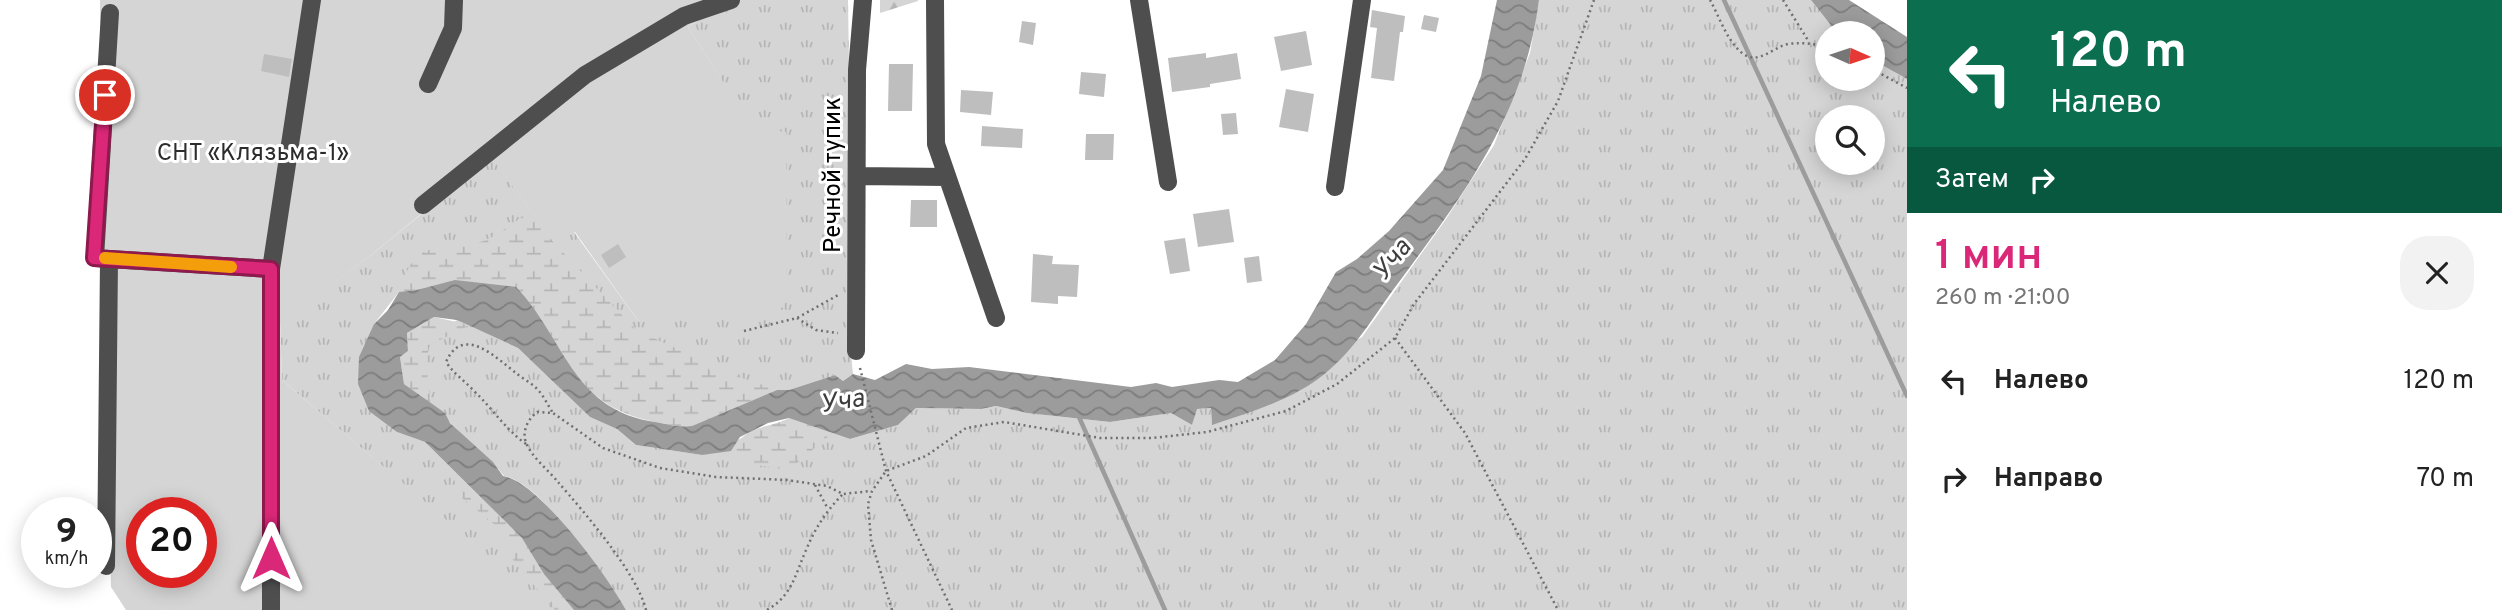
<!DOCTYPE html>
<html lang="ru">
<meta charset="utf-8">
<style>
body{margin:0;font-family:Overpass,sans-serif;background:#f2f2f2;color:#222;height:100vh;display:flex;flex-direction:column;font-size:26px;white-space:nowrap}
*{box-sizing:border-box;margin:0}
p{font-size:23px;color:#767676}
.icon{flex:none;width:38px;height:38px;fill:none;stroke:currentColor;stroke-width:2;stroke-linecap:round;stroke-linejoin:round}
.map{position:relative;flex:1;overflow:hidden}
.side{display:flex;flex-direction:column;background:#fff;width:595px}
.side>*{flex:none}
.guide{background:#0b6e4f;color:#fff;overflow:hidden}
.needle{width:46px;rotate:93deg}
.tools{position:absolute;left:1815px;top:21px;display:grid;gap:14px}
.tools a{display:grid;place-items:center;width:70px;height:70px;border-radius:50%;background:#fff;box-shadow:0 4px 18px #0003;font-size:35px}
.speed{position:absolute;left:21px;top:497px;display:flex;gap:14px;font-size:35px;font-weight:700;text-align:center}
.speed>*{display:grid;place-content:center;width:91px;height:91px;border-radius:50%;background:#fff;box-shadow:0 4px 18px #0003;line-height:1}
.speed small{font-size:18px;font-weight:400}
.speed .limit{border:10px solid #d22;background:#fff;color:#111}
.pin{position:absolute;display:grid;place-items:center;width:60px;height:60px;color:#fff;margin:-30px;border:4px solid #fff;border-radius:50%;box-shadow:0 2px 7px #0007}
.me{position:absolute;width:77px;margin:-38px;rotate:0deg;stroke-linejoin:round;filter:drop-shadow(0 0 5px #0008)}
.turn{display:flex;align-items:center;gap:24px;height:147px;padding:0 28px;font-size:32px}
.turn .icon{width:91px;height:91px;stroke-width:2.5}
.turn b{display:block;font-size:49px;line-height:60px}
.then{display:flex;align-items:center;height:66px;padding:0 28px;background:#0003;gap:14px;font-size:26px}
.round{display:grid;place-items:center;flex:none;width:74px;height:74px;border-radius:28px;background:#f2f2f2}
.overview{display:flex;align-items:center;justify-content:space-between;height:119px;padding:0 28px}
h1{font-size:42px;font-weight:600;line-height:52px;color:#db2777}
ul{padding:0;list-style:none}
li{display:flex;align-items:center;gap:21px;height:98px;padding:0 28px}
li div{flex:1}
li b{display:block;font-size:26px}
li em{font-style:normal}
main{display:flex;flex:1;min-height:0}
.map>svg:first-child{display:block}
.grass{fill:url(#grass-tufts);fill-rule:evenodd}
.forest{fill:url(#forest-firs)}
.wetland{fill:url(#wetland-marsh)}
.garden{fill:#d5d5d5;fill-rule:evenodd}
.water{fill:url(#water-waves)}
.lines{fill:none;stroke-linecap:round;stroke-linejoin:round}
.stream{stroke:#9c9c9c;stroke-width:4.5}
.building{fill:#bebebe}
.path{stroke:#707070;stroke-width:2.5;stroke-dasharray:2 3.5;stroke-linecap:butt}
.minor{stroke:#4e4e4e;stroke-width:18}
.route-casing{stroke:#8e194d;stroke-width:18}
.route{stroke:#db2777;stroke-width:12}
.slow{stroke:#f59e0b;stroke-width:12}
.labels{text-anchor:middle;stroke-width:6;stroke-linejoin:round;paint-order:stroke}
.park-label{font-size:24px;fill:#2c2c2c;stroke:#fff}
.street-label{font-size:24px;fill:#000;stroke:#fff}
.water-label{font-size:26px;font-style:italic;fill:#3d3d3d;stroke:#fff}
</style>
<main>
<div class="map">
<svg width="1907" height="610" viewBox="0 0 1907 610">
<defs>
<pattern id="grass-tufts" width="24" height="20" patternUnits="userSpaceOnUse" patternTransform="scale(1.75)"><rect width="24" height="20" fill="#d5d5d5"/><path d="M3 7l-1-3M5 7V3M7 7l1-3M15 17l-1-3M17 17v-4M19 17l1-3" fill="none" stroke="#b5b5b5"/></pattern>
<pattern id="forest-firs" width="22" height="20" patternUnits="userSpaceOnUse" patternTransform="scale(1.75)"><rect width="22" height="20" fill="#d5d5d5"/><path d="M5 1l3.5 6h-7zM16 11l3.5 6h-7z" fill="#b5b5b5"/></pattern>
<pattern id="wetland-marsh" width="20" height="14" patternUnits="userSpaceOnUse" patternTransform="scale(1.75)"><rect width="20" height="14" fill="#d5d5d5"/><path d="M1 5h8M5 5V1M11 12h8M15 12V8" fill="none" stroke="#b5b5b5"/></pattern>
<pattern id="water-waves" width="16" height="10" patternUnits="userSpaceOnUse" patternTransform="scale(1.75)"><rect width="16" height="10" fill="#9c9c9c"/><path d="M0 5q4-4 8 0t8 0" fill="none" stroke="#7d7d7d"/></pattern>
</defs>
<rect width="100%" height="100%" fill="#fff"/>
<path class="grass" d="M 730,0 L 848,0 L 851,194 L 849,335 L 853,374 L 843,381 L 835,375 L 789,390 L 776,390 L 692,426 L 551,336 L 399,292 L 374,324 L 397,432 L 425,442 L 522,538 L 574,610 L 547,610 L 546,606 L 282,380 L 280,322 L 371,255 L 492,157 L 554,243 L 574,232 L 639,322 L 752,128 L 688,27 Z
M 1539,0 L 1811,0 L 1837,33 L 1827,33 L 1827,79 L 1872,79 L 1873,60 L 1907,79 L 1907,610 L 626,610 C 606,577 540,481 504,476 C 492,460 478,450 464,437 C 448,420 436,407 415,395 L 408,351 L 457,320 L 518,348 L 590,417 L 617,429 L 636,445 L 702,455 L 790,418 L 850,439 L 898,425 L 916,408 L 981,409 L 996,406 L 1027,413 L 1110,422 L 1171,413 L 1192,425 L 1196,409 L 1211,408 L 1212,424 L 1362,337 L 1446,219 L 1494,145 L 1530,53 ZM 1827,117 L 1872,117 L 1872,163 L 1827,163 Z"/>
<path class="forest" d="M 880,0 L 918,0 L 918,1 L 880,13 Z"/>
<path class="wetland" d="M 530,209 L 555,244 L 636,330 L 739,377 L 777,390 L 692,426 C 679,428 668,424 655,422 C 585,408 566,364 535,306 L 455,280 L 417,290 L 399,292 C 416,239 429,253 474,244 C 494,239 515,223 530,209 Z
M 434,317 L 470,325 L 430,345 C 423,365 430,383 430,403 L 404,384 L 400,357 L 408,351 L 407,333 Z
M 790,418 L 819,427 L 831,434 L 789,470 L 750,464 L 731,451 C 749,423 765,430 790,418 Z
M 449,467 L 522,538 L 544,574 L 574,610 L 555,610 L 515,563 L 495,525 L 461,497 Z"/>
<path class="garden" d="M 100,0 L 730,0 L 688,27 L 752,127 L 786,132 L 787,301 L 773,318 L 639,322 L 575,232 L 555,244 L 491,157 L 371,255 L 280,323 L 282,380 L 547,606 L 547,610 L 126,610 L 111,587 L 101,247 ZM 142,513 L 201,513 L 201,572 L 142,572 Z"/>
<path class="water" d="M 1497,0 L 1539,0 C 1524,118 1461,198 1393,290 C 1370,322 1351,355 1318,379 C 1286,402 1250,412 1212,425 L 1211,408 L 1197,409 L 1192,425 L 1171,413 L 1110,422 L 1027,413 L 996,406 L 981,409 L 916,408 L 898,425 L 850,439 L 789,418 L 768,423 L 740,437 L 731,451 L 702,455 L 636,445 L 617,429 L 590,417 L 518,348 L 457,320 L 434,317 L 407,333 L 408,351 L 400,357 L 404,384 L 445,413 L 450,423 L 493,462 L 503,476 C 539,481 608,577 626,610 L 574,610 L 544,574 L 522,538 L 425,442 L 397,432 L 369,411 L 358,384 L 359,357 L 374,324 L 388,310 L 399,292 L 417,290 L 455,280 L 516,287 C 564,337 571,406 649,421 C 664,423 677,428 692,426 L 777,390 L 789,390 L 835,375 L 843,381 L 853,374 L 875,380 L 906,364 L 932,369 L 969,367 L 1131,387 L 1156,383 L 1172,387 L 1219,380 L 1238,382 L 1275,360 L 1306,324 L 1336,272 L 1357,259 L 1389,231 L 1443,170 L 1481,76 Z
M 1811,0 L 1849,0 L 1907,37 L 1907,79 L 1873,60 L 1872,33 L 1837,33 Z"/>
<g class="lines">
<path class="stream" d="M 1724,0 L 1907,396
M 1079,417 L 1165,610"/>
</g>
<path class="building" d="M 1372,10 L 1405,16 L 1403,32 L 1400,32 L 1394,81 L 1371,78 L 1377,28 L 1370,27 Z
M 1424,15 L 1439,18 L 1436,32 L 1421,29 Z
M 1022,21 L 1036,23 L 1033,45 L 1019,42 Z
M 1306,31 L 1312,65 L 1281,71 L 1274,37 Z
M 1206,53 L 1206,58 L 1237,53 L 1241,79 L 1210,84 L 1210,87 L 1172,92 L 1168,58 Z
M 264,54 L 292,59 L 289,77 L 261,71 Z
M 889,64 L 913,64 L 912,111 L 888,111 Z
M 1081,72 L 1106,74 L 1104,97 L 1079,94 Z
M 1286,89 L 1314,94 L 1308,132 L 1279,127 Z
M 961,90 L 993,92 L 991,115 L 960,112 Z
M 1236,113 L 1238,134 L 1223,135 L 1221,114 Z
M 982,126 L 1023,129 L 1022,148 L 981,146 Z
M 1086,134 L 1114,134 L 1113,160 L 1085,160 Z
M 911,200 L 937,200 L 937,227 L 910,227 Z
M 1229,209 L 1234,242 L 1198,247 L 1193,214 Z
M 1185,238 L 1190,271 L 1170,274 L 1164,241 Z
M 618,244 L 626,257 L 609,268 L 601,255 Z
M 1033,254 L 1053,256 L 1052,264 L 1079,265 L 1077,297 L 1058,296 L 1058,304 L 1031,302 Z
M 1259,256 L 1262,281 L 1247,283 L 1244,258 Z"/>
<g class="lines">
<path class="path" d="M 1710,0 C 1719,16 1727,41 1742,53 C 1758,66 1773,47 1788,44 C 1802,42 1814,44 1827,47
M 1783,0 L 1809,42
M 1872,69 L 1907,88
M 797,318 L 816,330 L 838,333
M 744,331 L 797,318 L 840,294
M 1395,338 L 1465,433 L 1558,610
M 860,368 L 886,471 L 952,610
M 526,444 C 505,429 493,409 474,391 C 465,381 454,374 446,362 C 463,324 495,357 516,373 C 523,379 532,383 538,390 C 544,396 548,406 553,413
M 815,485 L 828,509
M 646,610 C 637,573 584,512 558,482 C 549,471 533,458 527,445 C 521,433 527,420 537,412 L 553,413 L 603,448 L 660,468 L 716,477 L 787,480 L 827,486 L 843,494 L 871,491
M 767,610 C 793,595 795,574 807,548 C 815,528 828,509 843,494
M 892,610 L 871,540 L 868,504 L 872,491 L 886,471 L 926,456 L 966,428 L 1004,422 L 1100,438 L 1152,438 L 1207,432 L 1286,411 L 1337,384 L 1395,338 L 1414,304 L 1525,159 L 1558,101 L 1594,0"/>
<path class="minor" d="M 935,0 L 936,144 L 996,318
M 1139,0 L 1168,182
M 428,84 L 453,28 L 454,0
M 858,176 L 947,177
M 1335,187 L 1362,0
M 423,205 L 585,75 L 684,16 L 731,0
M 109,259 L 95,258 L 110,13
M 856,351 L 857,70 L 863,0
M 106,566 L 109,259 L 271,269
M 271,610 L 271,269 L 312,0"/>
</g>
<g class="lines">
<g class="route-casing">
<path id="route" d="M 105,95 L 94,258 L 271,269 L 271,558"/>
</g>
<use href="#route" class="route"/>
<path class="slow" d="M 105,258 L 231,267"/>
</g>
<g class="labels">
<g class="park-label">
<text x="253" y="160">СНТ «Клязьма-1»</text>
</g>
<g class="street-label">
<text transform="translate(832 175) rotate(-90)" y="8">Речной тупик</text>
</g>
<g class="water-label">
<text transform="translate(1391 259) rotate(-51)" y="9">Уча</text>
<text transform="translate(842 400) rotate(-9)" y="9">Уча</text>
</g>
</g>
</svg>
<div class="tools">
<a><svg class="needle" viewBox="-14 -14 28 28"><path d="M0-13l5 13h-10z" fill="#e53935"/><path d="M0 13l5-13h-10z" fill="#767676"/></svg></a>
<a><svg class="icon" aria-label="search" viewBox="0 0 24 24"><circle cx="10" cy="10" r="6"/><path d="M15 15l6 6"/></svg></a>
</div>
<div class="speed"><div>9<small>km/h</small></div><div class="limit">20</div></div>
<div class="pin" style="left:105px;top:95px;background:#d93025"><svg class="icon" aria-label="arrive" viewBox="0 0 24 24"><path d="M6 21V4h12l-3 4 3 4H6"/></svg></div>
<svg class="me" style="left:271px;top:558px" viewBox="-20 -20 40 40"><path d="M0-17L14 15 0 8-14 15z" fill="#db2777" stroke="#fff" stroke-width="4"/></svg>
</div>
<section class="side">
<div class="guide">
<div class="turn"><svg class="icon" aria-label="left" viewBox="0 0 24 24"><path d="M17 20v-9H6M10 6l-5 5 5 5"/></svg><div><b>120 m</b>Налево</div></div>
<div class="then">Затем<svg class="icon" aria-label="right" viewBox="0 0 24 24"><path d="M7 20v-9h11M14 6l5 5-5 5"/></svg></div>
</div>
<div class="overview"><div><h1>1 мин</h1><p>260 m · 21:00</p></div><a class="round"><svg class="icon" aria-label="close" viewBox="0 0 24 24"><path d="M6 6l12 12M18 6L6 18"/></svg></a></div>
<ul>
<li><svg class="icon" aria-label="left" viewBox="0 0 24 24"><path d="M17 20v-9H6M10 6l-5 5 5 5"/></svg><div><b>Налево</b></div><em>120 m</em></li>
<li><svg class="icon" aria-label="right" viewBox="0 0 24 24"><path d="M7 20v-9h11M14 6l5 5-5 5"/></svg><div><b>Направо</b></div><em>70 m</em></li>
</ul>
</section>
</main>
